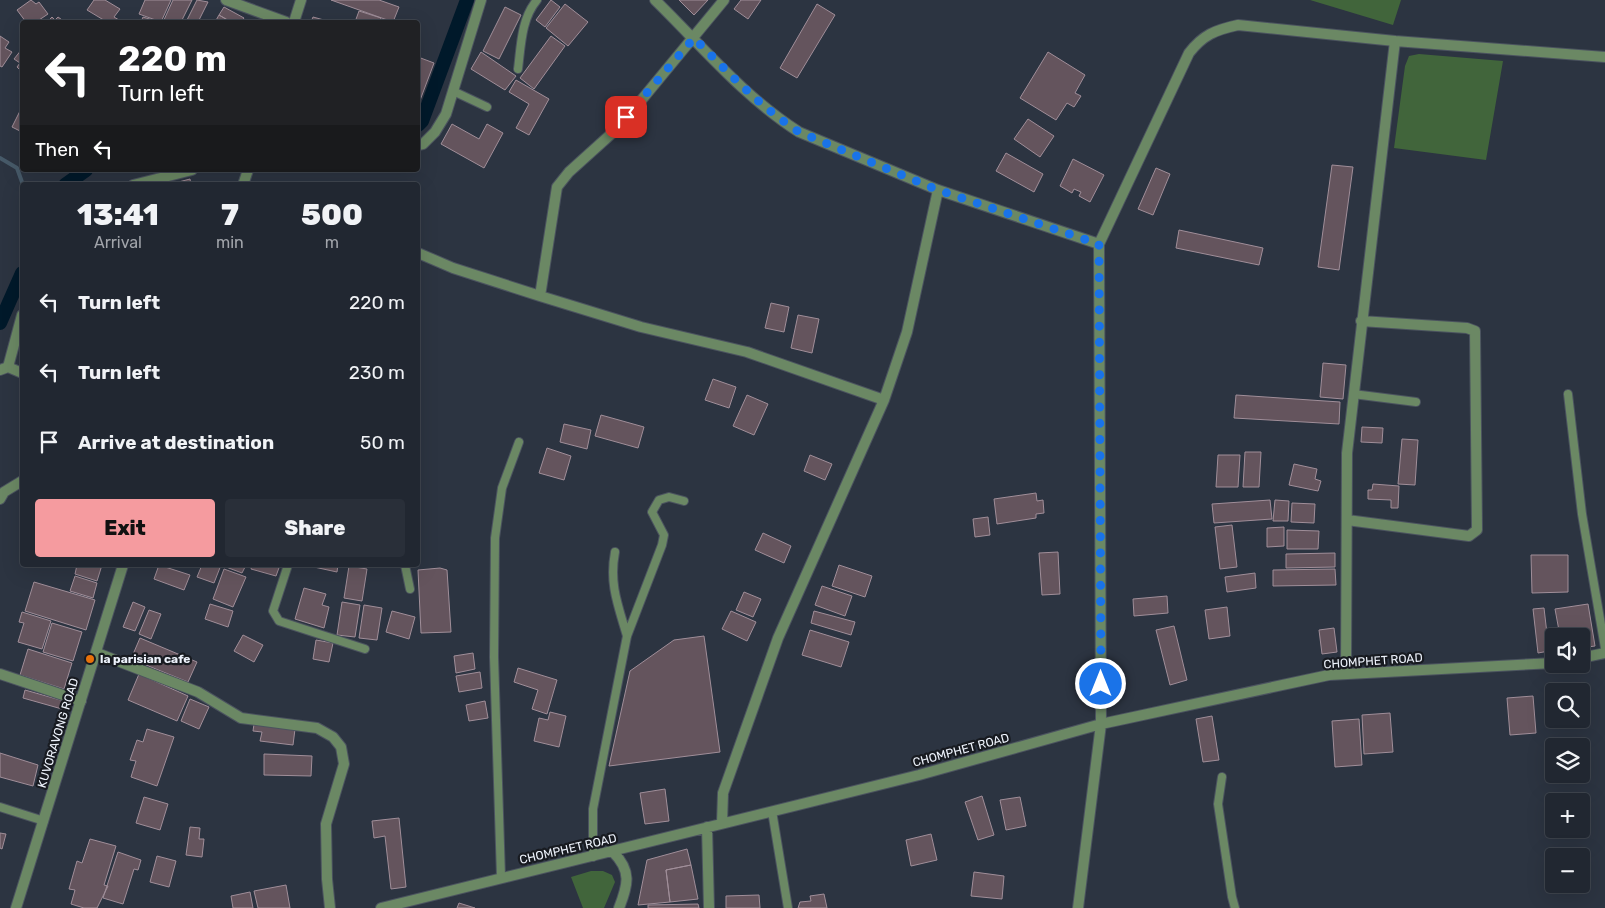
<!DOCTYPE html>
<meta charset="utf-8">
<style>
body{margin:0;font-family:Rubik,sans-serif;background:#292f39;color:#f1f3f6;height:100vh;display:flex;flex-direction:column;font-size:19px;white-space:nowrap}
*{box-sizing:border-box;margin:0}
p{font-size:16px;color:#a2a5ab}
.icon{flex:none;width:28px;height:28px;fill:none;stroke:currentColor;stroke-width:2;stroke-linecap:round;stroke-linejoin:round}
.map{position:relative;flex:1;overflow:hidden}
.side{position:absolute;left:20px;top:182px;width:400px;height:385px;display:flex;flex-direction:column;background:#212731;border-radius:5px;box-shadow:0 5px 20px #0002,0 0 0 1px #3e444d}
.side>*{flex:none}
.guide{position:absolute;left:20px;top:20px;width:400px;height:152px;border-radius:5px;box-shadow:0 5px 20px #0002,0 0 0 1px #3e444d;background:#202124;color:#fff;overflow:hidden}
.tools{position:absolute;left:1545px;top:628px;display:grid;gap:10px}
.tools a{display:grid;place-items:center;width:45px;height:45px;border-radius:5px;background:#212731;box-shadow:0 5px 20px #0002,0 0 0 1px #3e444d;font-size:25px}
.pin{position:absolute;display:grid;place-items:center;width:42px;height:42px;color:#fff;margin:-21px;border-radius:10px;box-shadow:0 2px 8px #0006}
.me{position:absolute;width:55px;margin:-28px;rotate:0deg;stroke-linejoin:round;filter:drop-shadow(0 0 4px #0008)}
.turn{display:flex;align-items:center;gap:18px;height:105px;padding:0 15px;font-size:22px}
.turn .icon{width:65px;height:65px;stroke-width:2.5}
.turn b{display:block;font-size:35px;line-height:42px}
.then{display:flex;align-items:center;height:48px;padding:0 15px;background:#0003;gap:10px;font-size:19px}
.eta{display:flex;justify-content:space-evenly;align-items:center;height:85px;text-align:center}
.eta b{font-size:30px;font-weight:800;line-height:35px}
.action{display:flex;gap:10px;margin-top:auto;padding:10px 15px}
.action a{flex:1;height:58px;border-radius:5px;background:#f59b9f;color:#111;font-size:20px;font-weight:800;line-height:58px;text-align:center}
.action a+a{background:#292f39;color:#f1f3f6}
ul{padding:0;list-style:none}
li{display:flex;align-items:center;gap:15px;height:70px;padding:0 15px}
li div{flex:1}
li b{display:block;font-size:19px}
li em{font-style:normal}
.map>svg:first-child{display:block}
.green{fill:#41653b}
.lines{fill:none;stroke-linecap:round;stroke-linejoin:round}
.stream{stroke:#475a69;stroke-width:4}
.canal{stroke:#00192a;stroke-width:14}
.building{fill:#64545d;stroke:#a08e99}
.service-casing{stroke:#4b535f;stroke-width:10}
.minor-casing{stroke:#4b535f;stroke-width:12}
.tertiary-casing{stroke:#4b535f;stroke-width:12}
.service{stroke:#6b8864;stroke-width:8}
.minor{stroke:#6b8864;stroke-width:10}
.tertiary{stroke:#6b8864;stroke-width:10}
.route{stroke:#1a73e8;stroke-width:9;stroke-dasharray:0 16.2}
.food-dot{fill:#e8710a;stroke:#181b21;stroke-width:2}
.labels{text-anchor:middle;stroke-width:4.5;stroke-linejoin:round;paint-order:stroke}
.poi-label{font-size:12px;font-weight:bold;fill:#eef3fc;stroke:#181b21;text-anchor:start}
.street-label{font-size:12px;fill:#eef3fc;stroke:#181b21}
</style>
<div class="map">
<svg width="1605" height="908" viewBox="0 0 1605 908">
<rect width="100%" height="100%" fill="#2c3441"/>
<path class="green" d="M 1310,0 L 1401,0 L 1393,25 Z
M 1419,54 L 1503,61 L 1486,160 L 1394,148 L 1405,66 L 1409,56 Z
M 591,871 L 603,871 L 612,875 L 615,882 L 604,908 L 583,908 L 571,877 Z"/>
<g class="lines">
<path class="stream" d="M 0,158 L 17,168 L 23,185"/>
<path class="canal" d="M 418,125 L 422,121 L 467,0
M 65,185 L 86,170
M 0,323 L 22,273"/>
</g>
<path class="building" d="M 31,0 L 36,4 L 39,2 L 48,14 L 36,22 L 26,22 L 17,10 Z
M 94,0 L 105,0 L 120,9 L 114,17 L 119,20 L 117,22 L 107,22 L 87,10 Z
M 145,0 L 171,0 L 161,22 L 139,14 Z
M 173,0 L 192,0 L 182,20 L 184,22 L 163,22 Z
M 197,0 L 208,2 L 198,22 L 186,22 Z
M 331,0 L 379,0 L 399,7 L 393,22 Z
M 551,0 L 560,7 L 545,27 L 536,20 Z
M 679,0 L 708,0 L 694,15 Z
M 741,0 L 761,0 L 748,19 L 734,9 Z
M 565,4 L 588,22 L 568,46 L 546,28 Z
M 817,4 L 835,15 L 797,78 L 780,68 Z
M 224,7 L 244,18 L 241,22 L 231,22 L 219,15 Z
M 505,7 L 521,15 L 499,59 L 483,51 Z
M 359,11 L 381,18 L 379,22 L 355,22 Z
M 219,15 L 231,22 L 215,22 Z
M 52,17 L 55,20 L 58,17 L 65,22 L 47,22 Z
M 143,17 L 159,22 L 141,22 Z
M 313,17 L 331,22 L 311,22 Z
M 0,36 L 9,42 L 5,48 L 12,52 L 2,67 L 0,66 Z
M 551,36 L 565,46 L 534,89 L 520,78 Z
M 22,49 L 22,72 L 17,67 L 20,63 L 14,59 Z
M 481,52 L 516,76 L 505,90 L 471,69 Z
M 1048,52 L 1085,75 L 1075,93 L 1081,96 L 1074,107 L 1067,103 L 1056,120 L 1020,98 Z
M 418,57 L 434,63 L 419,103 L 418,103 Z
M 516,80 L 549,99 L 529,135 L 516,128 L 529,104 L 509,92 Z
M 20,111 L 22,112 L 22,132 L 12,127 Z
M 1028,119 L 1054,136 L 1040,157 L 1014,139 Z
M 452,124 L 479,139 L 487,124 L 503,133 L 484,168 L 441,144 Z
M 1006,153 L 1043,174 L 1034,192 L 996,171 Z
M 1073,159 L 1104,175 L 1090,202 L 1079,196 L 1081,192 L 1074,189 L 1072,193 L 1060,186 Z
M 1332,165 L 1353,167 L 1339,270 L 1318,267 Z
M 1156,168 L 1170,174 L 1153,215 L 1138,209 Z
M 190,179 L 191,185 L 167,185 Z
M 1179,230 L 1263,248 L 1259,265 L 1176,248 Z
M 771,303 L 789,307 L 784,332 L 765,328 Z
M 798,315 L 819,319 L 812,353 L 791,348 Z
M 1323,363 L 1346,365 L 1343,399 L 1320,397 Z
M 713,379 L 736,387 L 729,408 L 705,400 Z
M 747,395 L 768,404 L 754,435 L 733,426 Z
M 1236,395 L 1340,402 L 1339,424 L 1234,418 Z
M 601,415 L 644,427 L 638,448 L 595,436 Z
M 564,424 L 591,430 L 587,449 L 560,442 Z
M 1362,427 L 1383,428 L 1382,443 L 1361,442 Z
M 1402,439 L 1418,440 L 1415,485 L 1398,484 Z
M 547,448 L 571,456 L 564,480 L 539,473 Z
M 1245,452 L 1261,452 L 1259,487 L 1243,487 Z
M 810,455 L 832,464 L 825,480 L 804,471 Z
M 1218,455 L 1240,455 L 1238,487 L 1216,487 Z
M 1294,464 L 1317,469 L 1315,479 L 1321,481 L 1318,491 L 1289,485 Z
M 1373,484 L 1399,486 L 1398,508 L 1391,508 L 1391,500 L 1368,499 L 1368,490 L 1372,490 Z
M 1036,493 L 1037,501 L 1043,500 L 1044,513 L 1036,514 L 1036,518 L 997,524 L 994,499 Z
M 1270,500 L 1272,519 L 1214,523 L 1212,504 Z
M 1275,500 L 1289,501 L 1288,521 L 1273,521 Z
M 1292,503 L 1315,504 L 1314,523 L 1291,522 Z
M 988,517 L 990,535 L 975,537 L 973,519 Z
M 1232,525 L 1237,567 L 1220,569 L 1215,527 Z
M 1284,527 L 1284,546 L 1267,547 L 1267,528 Z
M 1287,530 L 1319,531 L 1318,549 L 1287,549 Z
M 763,533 L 791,546 L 784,563 L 755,550 Z
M 1058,552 L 1060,594 L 1042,595 L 1039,553 Z
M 1335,553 L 1335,567 L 1286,568 L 1286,554 Z
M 1531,555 L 1568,555 L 1568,592 L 1532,593 Z
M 77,565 L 102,565 L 97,581 L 75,574 Z
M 159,565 L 190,575 L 184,590 L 154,579 Z
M 202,565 L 221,565 L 214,583 L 197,577 Z
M 226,565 L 246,565 L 242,573 L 226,567 Z
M 252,565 L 280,565 L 276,576 L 251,569 Z
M 314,565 L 338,565 L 337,572 L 314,567 Z
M 839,565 L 872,576 L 865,597 L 832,586 Z
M 349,566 L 367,569 L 362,601 L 344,598 Z
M 440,568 L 447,570 L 451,632 L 421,633 L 418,570 Z
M 224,569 L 246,577 L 233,607 L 213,599 Z
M 1335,569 L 1336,585 L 1273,586 L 1273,570 Z
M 1255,573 L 1256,588 L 1227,592 L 1225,577 Z
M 75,576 L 97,583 L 93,598 L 70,591 Z
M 34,582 L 95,600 L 86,630 L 25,611 Z
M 822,586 L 852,596 L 845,616 L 815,605 Z
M 304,588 L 326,594 L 322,605 L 329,607 L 324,628 L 295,619 Z
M 744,592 L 761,599 L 753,617 L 736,610 Z
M 1167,596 L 1168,613 L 1134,616 L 1133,599 Z
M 133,602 L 145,607 L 135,631 L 123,627 Z
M 342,602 L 360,605 L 355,637 L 337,635 Z
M 210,604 L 233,611 L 228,627 L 205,619 Z
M 1588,604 L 1595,646 L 1581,648 L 1581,636 L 1560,636 L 1555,609 Z
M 364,605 L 382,608 L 377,640 L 359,638 Z
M 1227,607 L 1230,636 L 1209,639 L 1205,610 Z
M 1544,608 L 1549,651 L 1538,653 L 1533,609 Z
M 149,610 L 161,614 L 151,639 L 139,634 Z
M 392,611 L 415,617 L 409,639 L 386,632 Z
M 731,611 L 756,622 L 747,641 L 722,629 Z
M 814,611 L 855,622 L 851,635 L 811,623 Z
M 22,612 L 51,621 L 42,649 L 18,642 L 24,623 L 19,622 Z
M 52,623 L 82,632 L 73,661 L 43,652 Z
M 1174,626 L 1187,680 L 1170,685 L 1156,630 Z
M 1334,628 L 1337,652 L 1322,654 L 1319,630 Z
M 810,630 L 849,642 L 841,667 L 802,655 Z
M 243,635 L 263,645 L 254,662 L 234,651 Z
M 704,636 L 720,752 L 609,766 L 630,671 L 674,640 Z
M 140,638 L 197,662 L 188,682 L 131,659 Z
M 316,640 L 333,643 L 329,662 L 313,659 Z
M 28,649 L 72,663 L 64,689 L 20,675 Z
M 473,653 L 475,669 L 456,673 L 454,656 Z
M 518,668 L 557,680 L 547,714 L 532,709 L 538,690 L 514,682 Z
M 480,672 L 482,688 L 459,692 L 456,676 Z
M 139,674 L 188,696 L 177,721 L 128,700 Z
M 25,690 L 64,701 L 62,709 L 23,698 Z
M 1533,696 L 1536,733 L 1510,735 L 1507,698 Z
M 190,699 L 209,707 L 199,729 L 181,721 Z
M 485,701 L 488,718 L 469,721 L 466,705 Z
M 550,712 L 566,716 L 559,747 L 534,741 L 539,718 L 548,720 Z
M 1390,713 L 1393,752 L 1364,754 L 1362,715 Z
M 1212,716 L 1219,760 L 1203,762 L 1196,719 Z
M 1359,719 L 1362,765 L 1335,767 L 1332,721 Z
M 254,724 L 295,729 L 293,745 L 260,741 L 262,732 L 253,731 Z
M 147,729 L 174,737 L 157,786 L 131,777 L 136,761 L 130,760 L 137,740 L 143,742 Z
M 0,753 L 38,765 L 33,786 L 0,777 Z
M 264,754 L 312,756 L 311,776 L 264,775 Z
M 665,789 L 669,821 L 645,824 L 640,793 Z
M 982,796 L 994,835 L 978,840 L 965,802 Z
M 144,797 L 168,804 L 160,830 L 136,823 Z
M 1020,797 L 1026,826 L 1006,830 L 1000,800 Z
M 399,818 L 406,887 L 391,889 L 385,836 L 374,838 L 372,821 Z
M 190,827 L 200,828 L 199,839 L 204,839 L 202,857 L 186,855 Z
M 0,833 L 6,834 L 2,849 L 0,848 Z
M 931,834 L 937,860 L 911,866 L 906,840 Z
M 90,839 L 116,846 L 104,885 L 108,886 L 97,908 L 84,908 L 71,904 L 75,890 L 69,889 L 77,861 L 82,863 Z
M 687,849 L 691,865 L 666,870 L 670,902 L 638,905 L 647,860 Z
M 118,852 L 141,860 L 138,870 L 134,869 L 123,904 L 103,898 Z
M 157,856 L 176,861 L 169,887 L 150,882 Z
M 691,865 L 698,899 L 670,902 L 666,870 Z
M 974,872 L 1004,876 L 1002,899 L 971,896 Z
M 286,885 L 290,908 L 258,908 L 254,891 Z
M 250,892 L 253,908 L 233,908 L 231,896 Z
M 824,894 L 827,908 L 798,908 L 800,902 L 811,901 L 810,896 Z
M 759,895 L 760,908 L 726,908 L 726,896 Z
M 459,903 L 475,908 L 457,908 Z
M 698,904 L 699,908 L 648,908 L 648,905 Z"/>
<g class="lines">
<g class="service-casing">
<path id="service" d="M 518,69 C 521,46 521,19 537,0
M 453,91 L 487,107
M 1353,394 L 1416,402
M 1568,394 L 1582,514 L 1605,648
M 615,552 C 609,584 618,605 627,636
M 288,565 L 273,611 L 279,621 L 365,649
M 405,565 L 410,589
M 1222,777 L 1218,804 L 1232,897 L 1235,908
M 0,807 L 44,821
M 772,811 L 788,908
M 593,857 L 593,809 L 627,636 L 662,545 L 664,535 L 652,512 L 659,500 L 669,497 L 684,501
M 501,877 L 494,657 L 495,538 L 502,488 L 519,442"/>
</g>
<g class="minor-casing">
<path id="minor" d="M 226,0 L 286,22
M 655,0 C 701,45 744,97 799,132 L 938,190 L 1099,244
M 418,145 L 423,144 L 435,132 L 446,114 L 481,0
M 133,185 L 192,170
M 418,253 L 453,268 L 540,296 L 641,327 L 747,352 L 884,400
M 540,296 L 557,187 L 569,172 L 620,126 L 724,0
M 8,367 L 22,373
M 0,370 L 8,367 L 22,315
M 0,499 L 4,492 L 22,481
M 1347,520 L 1469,536 L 1477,530 L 1475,331 L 1467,328 L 1361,321
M 97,653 L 198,692 L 241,718 L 317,728 L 333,737 L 341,747 L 344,764 L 326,824 L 327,879 L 330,908
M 1581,658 L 1605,653
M 1346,673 L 1347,453 L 1395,41
M 0,674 L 81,701
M 722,823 L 723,793 L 778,638 L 884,400 L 907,332 L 938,190
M 707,827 L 709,908
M 613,852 C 632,871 628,885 619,908
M 381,908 L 919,775 L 1101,724 L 1329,675 L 1554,663
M 1078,908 L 1101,724 L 1099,244 L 1189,53 C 1203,35 1215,30 1238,25 L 1395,41 L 1605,57"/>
</g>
<g class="tertiary-casing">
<path id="tertiary" d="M 294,22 L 301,0
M 243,185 L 248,170
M 16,908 L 123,565"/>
</g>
<use href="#service" class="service"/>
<use href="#minor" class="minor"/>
<use href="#tertiary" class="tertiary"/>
</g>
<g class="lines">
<path class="route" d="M 626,117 L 694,38 C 727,71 759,106 799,132 L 938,190 L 1099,244 L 1101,684"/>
</g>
<circle class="food-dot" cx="90" cy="659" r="5"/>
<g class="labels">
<g class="poi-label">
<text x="100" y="663">la parisian cafe</text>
</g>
<g class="street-label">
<text transform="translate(1373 661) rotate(-4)" y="4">CHOMPHET ROAD</text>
<text transform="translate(58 733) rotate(-73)" y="4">KUVORAVONG ROAD</text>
<text transform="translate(961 750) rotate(-15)" y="4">CHOMPHET ROAD</text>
<text transform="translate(568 849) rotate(-13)" y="4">CHOMPHET ROAD</text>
</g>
</g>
</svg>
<div class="tools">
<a><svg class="icon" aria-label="sound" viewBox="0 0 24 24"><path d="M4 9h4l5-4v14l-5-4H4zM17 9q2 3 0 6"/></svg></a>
<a><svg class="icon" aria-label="search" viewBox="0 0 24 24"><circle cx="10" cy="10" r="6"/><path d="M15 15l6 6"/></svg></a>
<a><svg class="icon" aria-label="layers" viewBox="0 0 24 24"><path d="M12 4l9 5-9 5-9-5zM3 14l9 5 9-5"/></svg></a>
<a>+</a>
<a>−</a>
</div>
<div class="pin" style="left:626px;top:117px;background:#d93025"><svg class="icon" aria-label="arrive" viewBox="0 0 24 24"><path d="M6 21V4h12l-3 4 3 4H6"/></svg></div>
<svg class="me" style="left:1101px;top:684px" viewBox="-20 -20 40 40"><circle r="17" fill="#1a73e8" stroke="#fff" stroke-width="3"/><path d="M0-11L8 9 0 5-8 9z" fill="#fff"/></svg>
<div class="guide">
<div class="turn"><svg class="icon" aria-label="left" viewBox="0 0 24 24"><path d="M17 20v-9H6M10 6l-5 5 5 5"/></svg><div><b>220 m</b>Turn left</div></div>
<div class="then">Then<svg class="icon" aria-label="left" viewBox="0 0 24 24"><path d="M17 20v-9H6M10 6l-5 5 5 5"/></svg></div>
</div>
<section class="side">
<div class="eta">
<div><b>13:41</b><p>Arrival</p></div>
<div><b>7</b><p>min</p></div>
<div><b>500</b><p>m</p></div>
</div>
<ul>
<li><svg class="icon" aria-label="left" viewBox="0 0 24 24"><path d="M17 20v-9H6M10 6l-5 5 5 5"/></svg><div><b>Turn left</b></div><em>220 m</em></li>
<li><svg class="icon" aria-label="left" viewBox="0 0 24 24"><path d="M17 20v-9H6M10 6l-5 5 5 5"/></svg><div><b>Turn left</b></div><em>230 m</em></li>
<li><svg class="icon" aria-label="arrive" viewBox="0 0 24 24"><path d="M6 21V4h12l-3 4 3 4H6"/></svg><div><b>Arrive at destination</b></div><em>50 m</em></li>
</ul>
<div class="action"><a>Exit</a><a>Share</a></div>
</section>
</div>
